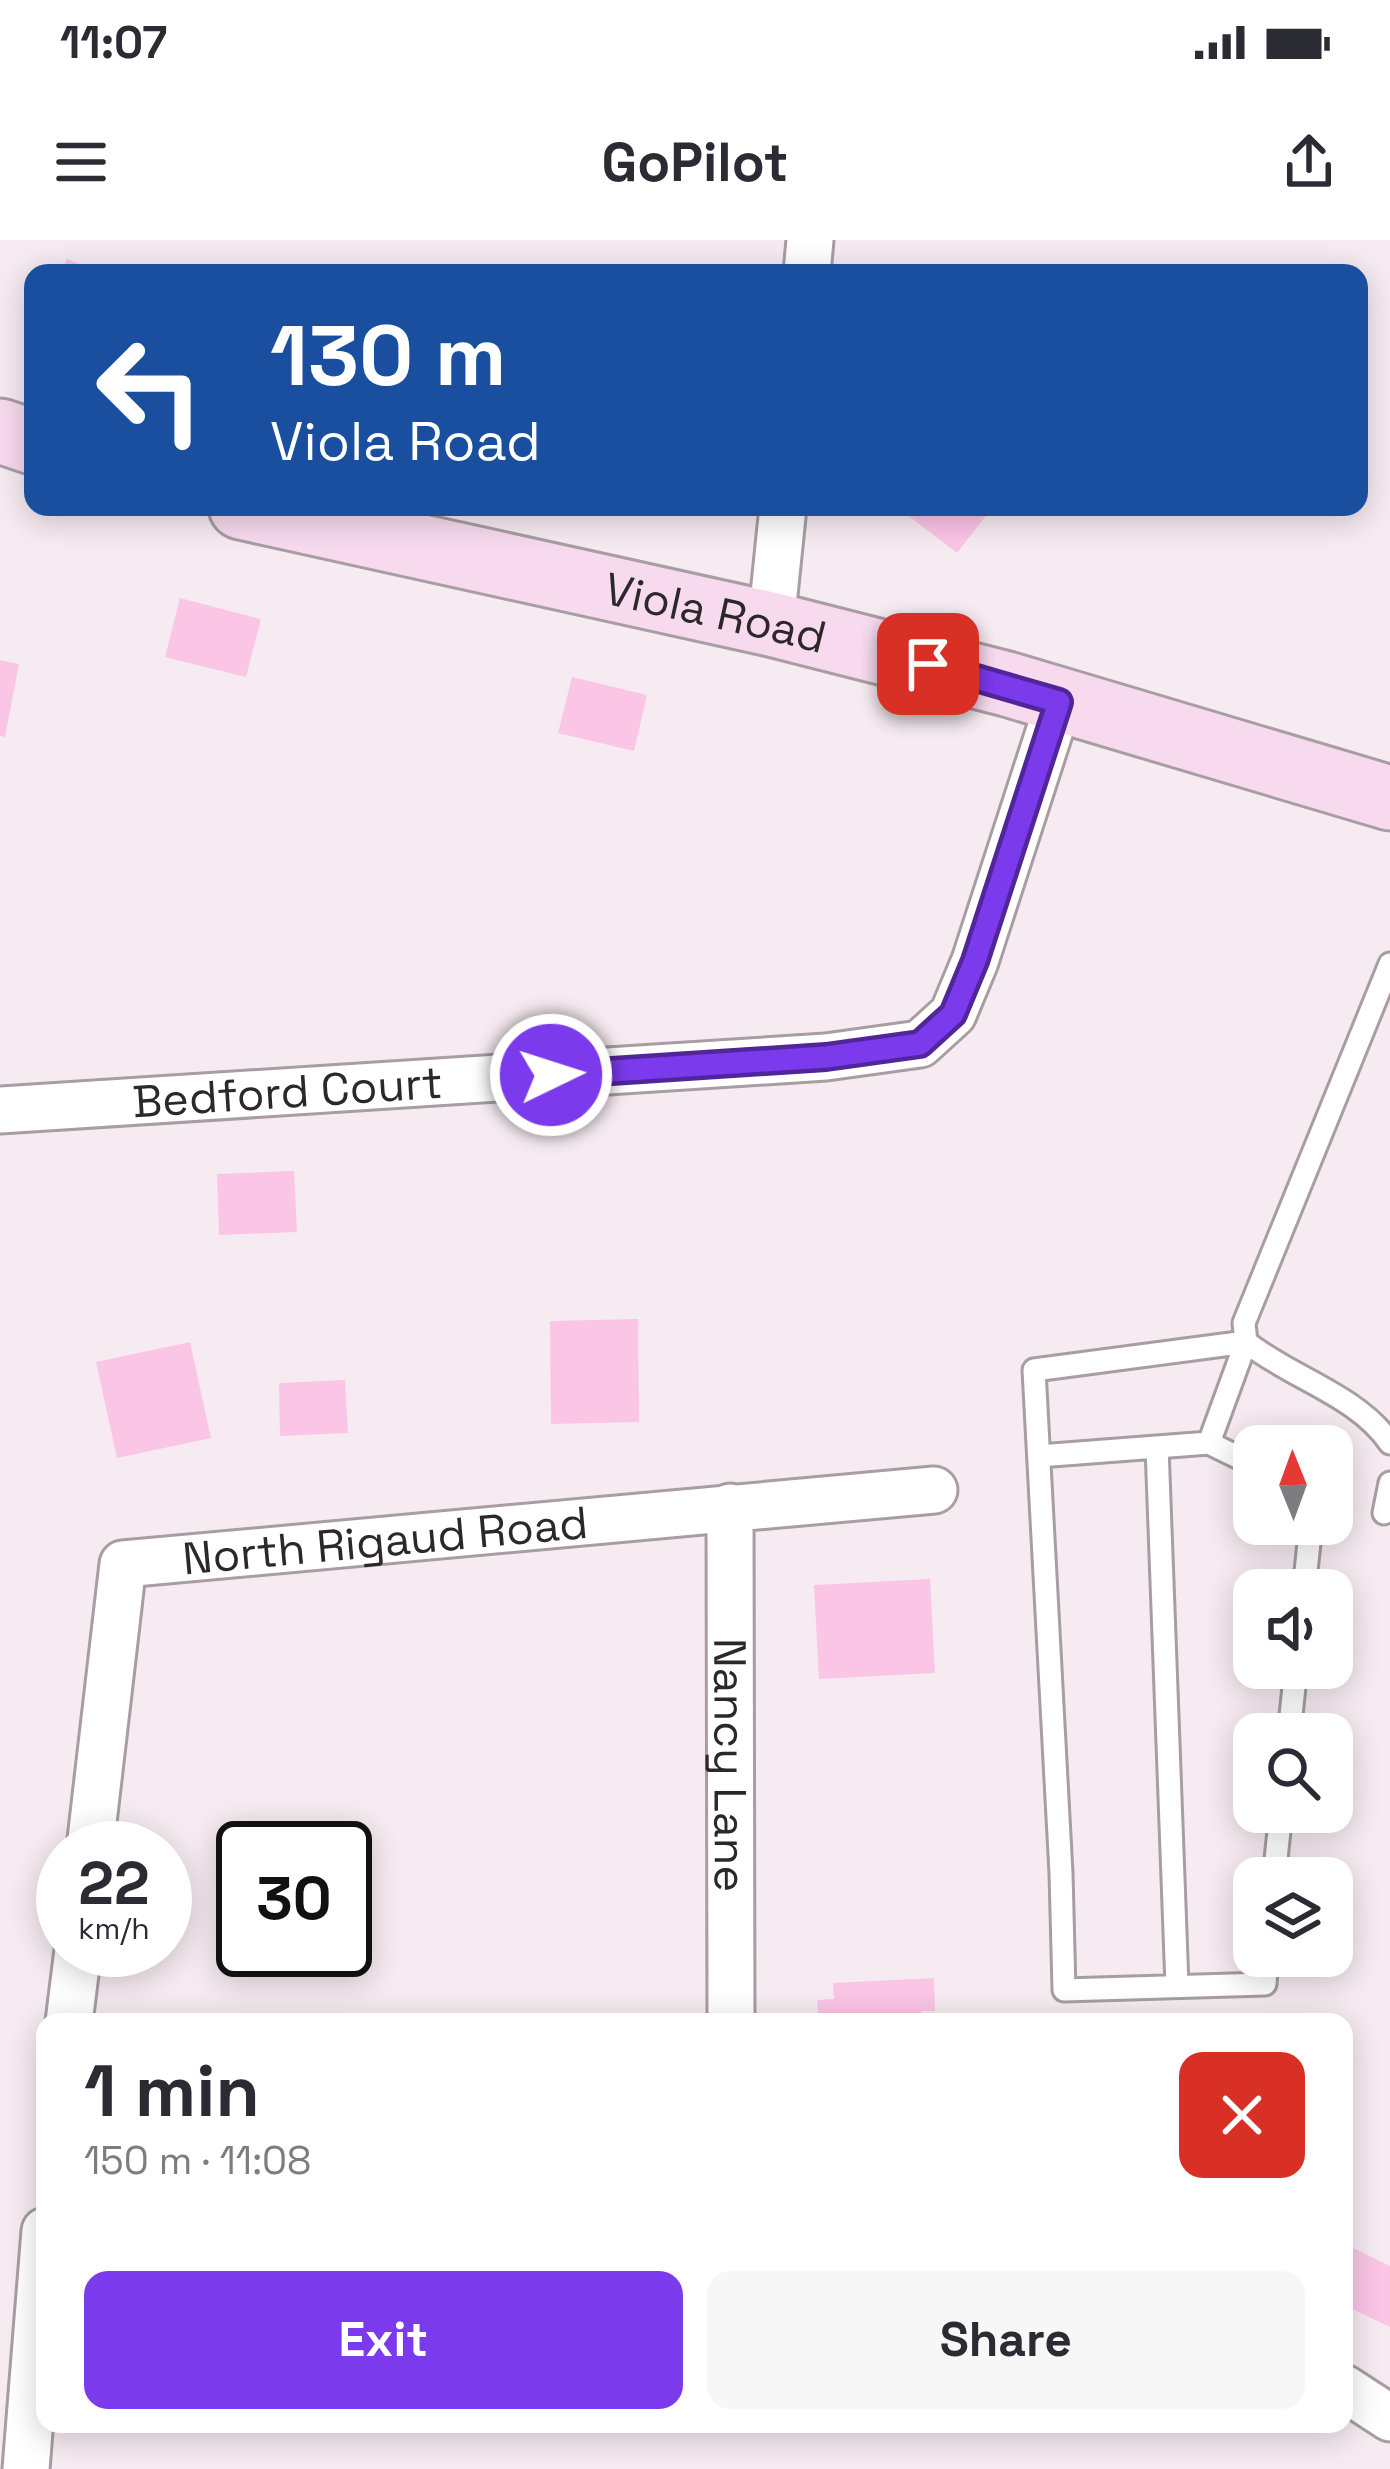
<!DOCTYPE html>
<meta charset="utf-8">
<style>
body{margin:0;font-family:"Space Grotesk",sans-serif;background:#f7f7f7;color:#2b2b33;height:100vh;display:flex;flex-direction:column;font-size:45px;white-space:nowrap}
*{box-sizing:border-box;margin:0}
p{font-size:39px;color:#7c7c81}
.icon{flex:none;width:66px;height:66px;fill:none;stroke:currentColor;stroke-width:2;stroke-linecap:round;stroke-linejoin:round}
.map{position:relative;flex:1;overflow:hidden}
.panel{position:absolute;left:36px;top:1773px;width:1317px;height:420px;display:flex;flex-direction:column;background:#fff;border-radius:24px;box-shadow:0 6px 30px #0003}
.panel>*{flex:none}
.top-card{position:absolute;left:24px;top:24px;width:1344px;height:252px;border-radius:24px;box-shadow:0 6px 30px #0003;background:#1a4fa0;color:#fff;overflow:hidden}
.needle{width:78px;rotate:359deg}
.controls{position:absolute;left:1233px;top:1185px;display:grid;gap:24px}
.controls a{display:grid;place-items:center;width:120px;height:120px;border-radius:24px;background:#fff;box-shadow:0 6px 30px #0003;font-size:60px}
.speed{position:absolute;left:36px;top:1581px;display:flex;gap:24px;font-size:60px;font-weight:700;text-align:center}
.speed>*{display:grid;place-content:center;width:156px;height:156px;border-radius:50%;background:#fff;box-shadow:0 6px 30px #0003;line-height:1}
.speed small{font-size:30px;font-weight:400}
.speed .limit{border:6px solid #111;border-radius:18px;background:#fff;color:#111}
.pin{position:absolute;display:grid;place-items:center;width:102px;height:102px;color:#fff;margin:-51px;border-radius:24px;box-shadow:0 6px 18px #0006}
.me{position:absolute;width:132px;margin:-66px;rotate:86deg;stroke-linejoin:round;filter:drop-shadow(0 0 9px #0008)}
.turn{display:flex;align-items:center;gap:42px;height:252px;padding:0 48px;font-size:54px}
.turn .icon{width:156px;height:156px;stroke-width:2.5}
.turn b{display:block;font-size:84px;line-height:102px}
.round{display:grid;place-items:center;flex:none;width:126px;height:126px;border-radius:24px;background:#f7f7f7}
.overview{display:flex;align-items:center;justify-content:space-between;height:204px;padding:0 48px}
h1{font-size:72px;font-weight:700;line-height:90px}
.action{display:flex;gap:24px;margin-top:auto;padding:24px 48px}
.action a{flex:1;height:138px;border-radius:24px;background:#7c3aed;color:#fff;font-size:48px;font-weight:700;line-height:138px;text-align:center}
.action a+a{background:#f7f7f7;color:#2b2b33}
.status{display:flex;justify-content:space-between;align-items:center;height:84px;padding:0 60px;background:#fff;direction:ltr}
.status svg{height:33px;fill:currentColor}
header{display:flex;justify-content:space-between;align-items:center;height:156px;padding:0 48px;background:#fff;font-size:54px;font-weight:700}
.map>svg:first-child{display:block}
.building{fill:#fbc5e6}
.lines{fill:none;stroke-linecap:round;stroke-linejoin:round}
.lane-casing{stroke:#a79da2;stroke-width:27}
.street-casing{stroke:#a79da2;stroke-width:51}
.secondary-casing{stroke:#a79da2;stroke-width:69}
.lane{stroke:#fff;stroke-width:21}
.street{stroke:#fff;stroke-width:45}
.secondary{stroke:#f8daee;stroke-width:63}
.route-casing{stroke:#51269a;stroke-width:30}
.route{stroke:#7c3aed;stroke-width:21}
.labels{text-anchor:middle;stroke-width:12;stroke-linejoin:round;paint-order:stroke}
.street-label{font-size:45px;fill:#2c282a;stroke:#f6ebf1}
</style>
<div class="status"><b>11:07</b><svg viewBox="0 0 49 12"><path d="M0 12V9h3v3zM5 12V6h3v6zM10 12V3h3v9zM15 12V0h3v12zM26 1h20v11H26zM47 4h2v5h-2z"/></svg></div>
<header><svg class="icon" aria-label="menu" viewBox="0 0 24 24"><path d="M4 6h16M4 12h16M4 18h16"/></svg>GoPilot<svg class="icon" aria-label="share" viewBox="0 0 24 24"><path d="M12 15V3M7 8l5-5 5 5M5 13v7h14v-7"/></svg></header>
<div class="map">
<svg width="1390" height="2229" viewBox="0 0 1390 2229">
<rect width="100%" height="100%" fill="#f6ebf1"/>
<path class="building" d="M 67,19 L 103,33 L 61,33 Z
M 897,267 L 989,267 L 991,269 L 957,313 Z
M 180,358 L 261,379 L 246,437 L 165,417 Z
M 0,420 L 19,424 L 5,497 L 0,496 Z
M 572,437 L 647,455 L 634,511 L 558,493 Z
M 294,931 L 297,992 L 219,995 L 217,934 Z
M 638,1079 L 639,1182 L 551,1184 L 550,1081 Z
M 190,1102 L 211,1198 L 117,1218 L 96,1122 Z
M 345,1140 L 348,1193 L 280,1196 L 279,1143 Z
M 930,1339 L 935,1433 L 819,1439 L 814,1345 Z
M 934,1738 L 935,1771 L 921,1771 L 922,1782 L 819,1782 L 817,1760 L 834,1759 L 833,1743 Z
M 1351,2007 L 1390,2026 L 1390,2087 L 1344,2065 L 1344,2021 Z
M 443,2184 L 489,2184 L 488,2192 Z"/>
<g class="lines">
<g class="lane-casing">
<path id="lane" d="M 1390,724 L 1244,1083 L 1246,1102 C 1291,1138 1357,1155 1390,1203
M 1157,1207 L 1177,1746
M 1039,1216 L 1209,1203
M 1254,1225 L 1209,1203 L 1246,1102 L 1034,1130 L 1061,1633 L 1064,1750 L 1265,1744 L 1267,1716
M 1384,1273 L 1390,1243
M 1304,1350 L 1311,1284
M 1289,1494 L 1296,1428
M 1274,1638 L 1281,1572"/>
</g>
<g class="street-casing">
<g id="street">
<path d="M 807,33 L 810,0"/>
<path d="M 771,384 L 783,267"/>
<path id="s1" d="M 0,870 L 826,817 L 920,804 L 953,774 L 975,721 L 1059,462"/>
<path id="s2" d="M 730,1267 L 731,1782"/>
<path id="s3" d="M 90,1608 L 123,1324 L 934,1250"/>
<path d="M 69,1782 L 78,1710"/>
<path d="M 1344,2148 L 1390,2178"/>
<path d="M 26,2229 L 45,1991"/>
</g>
</g>
<g class="secondary-casing">
<g id="secondary">
<path d="M 0,191 L 33,202"/>
<path id="s4" d="M 241,267 L 771,384 L 1007,444 L 1390,558"/>
</g>
</g>
<use href="#lane" class="lane"/>
<use href="#street" class="street"/>
<use href="#secondary" class="secondary"/>
</g>
<g class="lines">
<g class="route-casing">
<path id="route" d="M 551,835 L 826,817 L 920,804 L 953,774 L 975,721 L 1059,462 L 928,424"/>
</g>
<use href="#route" class="route"/>
</g>
<g class="labels">
<g class="street-label">
<text dy="16" stroke="none"><textPath href="#s4" startOffset="486">Viola Road</textPath></text>
<text dy="16" stroke="none"><textPath href="#s1" startOffset="288">Bedford Court</textPath></text>
<text dy="16" stroke="none"><textPath href="#s3" startOffset="549">North Rigaud Road</textPath></text>
<text dy="16" stroke="none"><textPath href="#s2" startOffset="258">Nancy Lane</textPath></text>
</g>
</g>
</svg>
<div class="controls">
<a><svg class="needle" viewBox="-14 -14 28 28"><path d="M0-13l5 13h-10z" fill="#e53935"/><path d="M0 13l5-13h-10z" fill="#7c7c81"/></svg></a>
<a><svg class="icon" aria-label="sound" viewBox="0 0 24 24"><path d="M4 9h4l5-4v14l-5-4H4zM17 9q2 3 0 6"/></svg></a>
<a><svg class="icon" aria-label="search" viewBox="0 0 24 24"><circle cx="10" cy="10" r="6"/><path d="M15 15l6 6"/></svg></a>
<a><svg class="icon" aria-label="layers" viewBox="0 0 24 24"><path d="M12 4l9 5-9 5-9-5zM3 14l9 5 9-5"/></svg></a>
</div>
<div class="speed"><div>22<small>km/h</small></div><div class="limit">30</div></div>
<div class="pin" style="left:928px;top:424px;background:#d93025"><svg class="icon" aria-label="arrive" viewBox="0 0 24 24"><path d="M6 21V4h12l-3 4 3 4H6"/></svg></div>
<svg class="me" style="left:551px;top:835px" viewBox="-20 -20 40 40"><circle r="17" fill="#7c3aed" stroke="#fff" stroke-width="3"/><path d="M0-11L8 9 0 5-8 9z" fill="#fff"/></svg>
<div class="top-card">
<div class="turn"><svg class="icon" aria-label="left" viewBox="0 0 24 24"><path d="M17 20v-9H6M10 6l-5 5 5 5"/></svg><div><b>130 m</b>Viola Road</div></div>
</div>
<section class="panel">
<div class="overview"><div><h1>1 min</h1><p>150 m · 11:08</p></div><a class="round" style="background:#d93025;color:#fff"><svg class="icon" aria-label="close" viewBox="0 0 24 24"><path d="M6 6l12 12M18 6L6 18"/></svg></a></div>
<div class="action"><a>Exit</a><a>Share</a></div>
</section>
</div>
